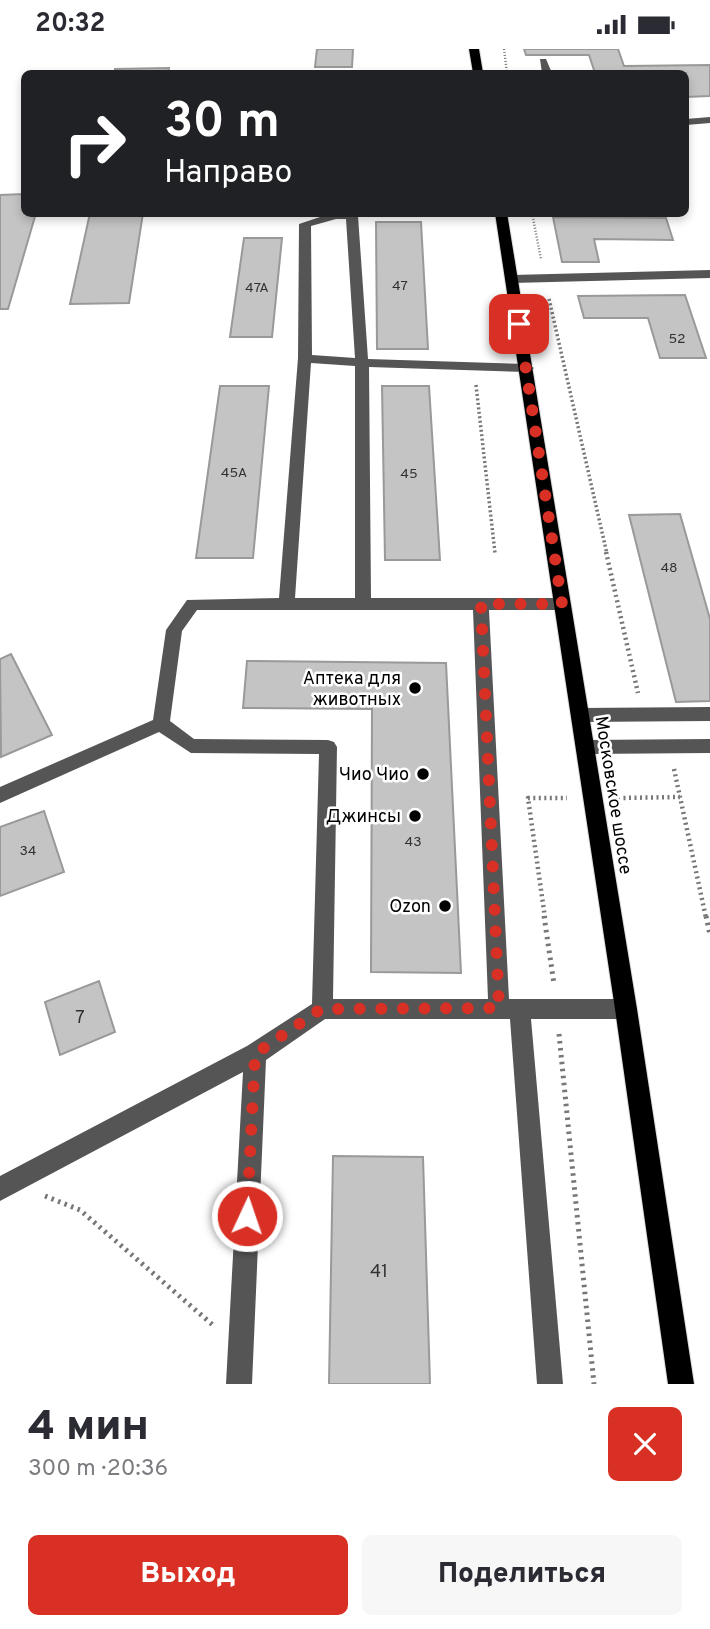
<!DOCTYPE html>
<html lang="ru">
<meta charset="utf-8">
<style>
body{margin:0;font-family:Overpass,sans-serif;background:#f7f7f7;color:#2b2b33;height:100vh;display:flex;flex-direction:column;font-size:26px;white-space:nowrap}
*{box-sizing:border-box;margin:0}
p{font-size:23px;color:#7c7c81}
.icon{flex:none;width:38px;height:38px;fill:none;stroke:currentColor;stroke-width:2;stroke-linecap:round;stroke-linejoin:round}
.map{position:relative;height:1335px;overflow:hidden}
.panel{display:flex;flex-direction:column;background:#fff;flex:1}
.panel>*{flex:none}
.hud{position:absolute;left:21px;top:21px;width:668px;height:147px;border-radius:10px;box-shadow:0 4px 10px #0003;background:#202124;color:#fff;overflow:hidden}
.pin{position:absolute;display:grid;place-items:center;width:60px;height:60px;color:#fff;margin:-30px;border-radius:14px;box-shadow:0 4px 10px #0006}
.me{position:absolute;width:77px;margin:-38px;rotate:3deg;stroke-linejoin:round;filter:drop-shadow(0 0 5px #0008)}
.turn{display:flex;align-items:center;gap:24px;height:147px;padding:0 28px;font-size:32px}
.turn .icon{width:91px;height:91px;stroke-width:2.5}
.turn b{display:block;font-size:49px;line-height:60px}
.round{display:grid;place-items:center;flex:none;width:74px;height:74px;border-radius:10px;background:#f7f7f7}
.summary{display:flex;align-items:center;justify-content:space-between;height:119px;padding:0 28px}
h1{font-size:42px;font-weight:800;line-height:52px}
.primary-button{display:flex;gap:14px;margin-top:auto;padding:14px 28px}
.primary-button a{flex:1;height:80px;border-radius:10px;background:#d93025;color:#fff;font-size:28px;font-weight:800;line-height:80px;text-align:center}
.primary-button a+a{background:#f7f7f7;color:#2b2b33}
.status{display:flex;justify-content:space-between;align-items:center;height:49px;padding:0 35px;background:#fff;direction:ltr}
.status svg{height:19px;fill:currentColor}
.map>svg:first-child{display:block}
.building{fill:#c4c4c4;stroke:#999;stroke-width:2}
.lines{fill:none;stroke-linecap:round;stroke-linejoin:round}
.major-casing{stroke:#dbdbdb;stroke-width:2}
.path-far3{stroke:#777;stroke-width:2.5;stroke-dasharray:1 2;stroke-linecap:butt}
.path-far2{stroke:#777;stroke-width:3.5;stroke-dasharray:2 2.5;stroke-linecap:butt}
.path-far1{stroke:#777;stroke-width:4.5;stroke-dasharray:2 3.5;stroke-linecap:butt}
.path{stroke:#777;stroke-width:5;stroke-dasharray:2.5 4.5;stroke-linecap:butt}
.minor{fill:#555;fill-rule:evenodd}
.major{fill:#000;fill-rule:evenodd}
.route{stroke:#d93025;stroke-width:12;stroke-dasharray:0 21.6}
.poi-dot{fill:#000;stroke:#fff;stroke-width:2.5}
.labels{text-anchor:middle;stroke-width:5;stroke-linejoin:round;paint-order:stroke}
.number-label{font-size:14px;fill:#313131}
.poi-label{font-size:18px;fill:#000;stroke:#fff;text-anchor:end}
.street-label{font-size:18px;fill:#000;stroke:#fff}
.near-number-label{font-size:18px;fill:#313131}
</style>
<div class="status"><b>20:32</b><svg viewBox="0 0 49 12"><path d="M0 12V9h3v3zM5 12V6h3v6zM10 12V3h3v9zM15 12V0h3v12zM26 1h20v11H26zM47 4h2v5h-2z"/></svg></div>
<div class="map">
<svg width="710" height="1335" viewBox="0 0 710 1335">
<rect width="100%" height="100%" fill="#fff"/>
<path class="building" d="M 317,0 L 353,0 L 352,18 L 315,18 Z
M 524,0 L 618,0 L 624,17 L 710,16 L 710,47 L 686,48 L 686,24 L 595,24 L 589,6 L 526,6 Z
M 169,19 L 168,24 L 115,24 L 115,20 Z
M 24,145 L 24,164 L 36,164 L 8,260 L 0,260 L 0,146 Z
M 90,164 L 143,164 L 129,254 L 70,255 Z
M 553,168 L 666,169 L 673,191 L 594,190 L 599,213 L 562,213 Z
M 376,173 L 421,173 L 428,300 L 377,300 Z
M 244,189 L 282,189 L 272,288 L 230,288 Z
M 685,246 L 706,309 L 660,309 L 648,269 L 584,269 L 578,247 Z
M 220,337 L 269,337 L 253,509 L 196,509 Z
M 382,337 L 429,337 L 440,511 L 385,511 Z
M 680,465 L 710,570 L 710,652 L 676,653 L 629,466 Z
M 11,605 L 52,686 L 1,708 L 0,610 Z
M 247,612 L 446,614 L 461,924 L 371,923 L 372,660 L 243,659 Z
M 44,762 L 64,823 L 0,847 L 0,778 Z
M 99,932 L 115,983 L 60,1006 L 45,953 Z
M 333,1107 L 423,1108 L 430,1335 L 329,1335 Z"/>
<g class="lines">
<g class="major-casing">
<path id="major" d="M 469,0 L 479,0 L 483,24 L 473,24 Z
M 495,164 L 507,164 L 637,960 L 694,1335 L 668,1335 L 615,960 Z"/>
</g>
<path class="path-far3" d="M 504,0 L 507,24
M 532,164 L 541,210"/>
<path class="path-far2" d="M 549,250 L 607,505
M 476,336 L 495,504"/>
<path class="path-far1" d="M 606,503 L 638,644
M 674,720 L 706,869
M 618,749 L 680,748
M 545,869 L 528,749 L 567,749"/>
<path class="path" d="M 544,867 L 554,935
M 706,867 L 710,886
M 559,985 L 594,1335
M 45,1147 L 80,1161 L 214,1277"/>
<path class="minor" d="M 540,10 L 546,10 L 552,24 L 542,24 Z
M 710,68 L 710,74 L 686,76 L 686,70 Z
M 332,164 L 356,164 L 358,167 L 368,310 L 527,315 L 534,319 L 527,323 L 369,318 L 371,549 L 562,549 L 570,555 L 562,561 L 489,561 L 509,950 L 626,950 L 633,953 L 637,960 L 633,967 L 626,970 L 531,970 L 563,1335 L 537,1335 L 510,970 L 325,970 L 266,1011 L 252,1335 L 226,1335 L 243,1023 L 0,1152 L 0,1127 L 247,997 L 312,955 L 319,705 L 191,704 L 159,683 L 0,754 L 0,738 L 153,671 L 166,581 L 187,551 L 279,549 L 298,309 L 299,175 ZM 336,170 L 346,170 L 355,309 L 312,306 L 311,177 ZM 311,314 L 355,317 L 355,549 L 295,549 ZM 197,561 L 473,561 L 488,950 L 333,950 L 337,698 L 334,693 L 328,691 L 194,690 L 170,672 L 182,582 Z
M 710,221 L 710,229 L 512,234 L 506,230 L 512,226 Z
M 710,658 L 710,672 L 580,673 L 574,671 L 571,666 L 574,661 L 580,659 Z
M 710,690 L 710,704 L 585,705 L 579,703 L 576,698 L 579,693 L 585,691 Z"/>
<use href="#major" class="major"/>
</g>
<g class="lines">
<path class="route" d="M 247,1167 L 255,1005 L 321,960 L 499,959 L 481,555 L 562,555 L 519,275"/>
</g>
<g class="poi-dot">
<circle cx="415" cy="639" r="7"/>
<circle cx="423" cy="725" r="7"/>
<circle cx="415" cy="767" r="7"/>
<circle cx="445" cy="857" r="7"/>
</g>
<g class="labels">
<g class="number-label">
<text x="400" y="241">47</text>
<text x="257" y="243">47А</text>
<text x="677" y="294">52</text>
<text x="234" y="428">45А</text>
<text x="409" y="429">45</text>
<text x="669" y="523">48</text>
<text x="413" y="797">43</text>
<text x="28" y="806">34</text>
</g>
<g class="poi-label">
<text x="401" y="635">Аптека для<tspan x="401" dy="21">животных</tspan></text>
<text x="409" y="731">Чио Чио</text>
<text x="401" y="773">Джинсы</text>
<text x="431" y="863">Ozon</text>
</g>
<g class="street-label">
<text transform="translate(614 746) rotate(81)" y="6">Московское шоссе</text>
</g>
<g class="near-number-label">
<text x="80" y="974">7</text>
<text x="379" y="1228">41</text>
</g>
</g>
</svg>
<div class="pin" style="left:519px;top:275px;background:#d93025"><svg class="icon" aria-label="arrive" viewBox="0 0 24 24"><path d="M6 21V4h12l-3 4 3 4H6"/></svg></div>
<svg class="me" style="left:247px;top:1167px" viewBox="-20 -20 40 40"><circle r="17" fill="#d93025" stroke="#fff" stroke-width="3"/><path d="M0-11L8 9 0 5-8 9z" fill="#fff"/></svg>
<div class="hud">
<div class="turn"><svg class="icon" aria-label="right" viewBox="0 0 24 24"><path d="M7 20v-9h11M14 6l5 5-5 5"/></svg><div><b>30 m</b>Направо</div></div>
</div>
</div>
<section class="panel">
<div class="summary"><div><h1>4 мин</h1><p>300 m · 20:36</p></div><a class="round" style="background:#d93025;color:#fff"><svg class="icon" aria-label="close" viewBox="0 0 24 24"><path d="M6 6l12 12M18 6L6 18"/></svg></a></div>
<div class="primary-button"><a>Выход</a><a>Поделиться</a></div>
</section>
